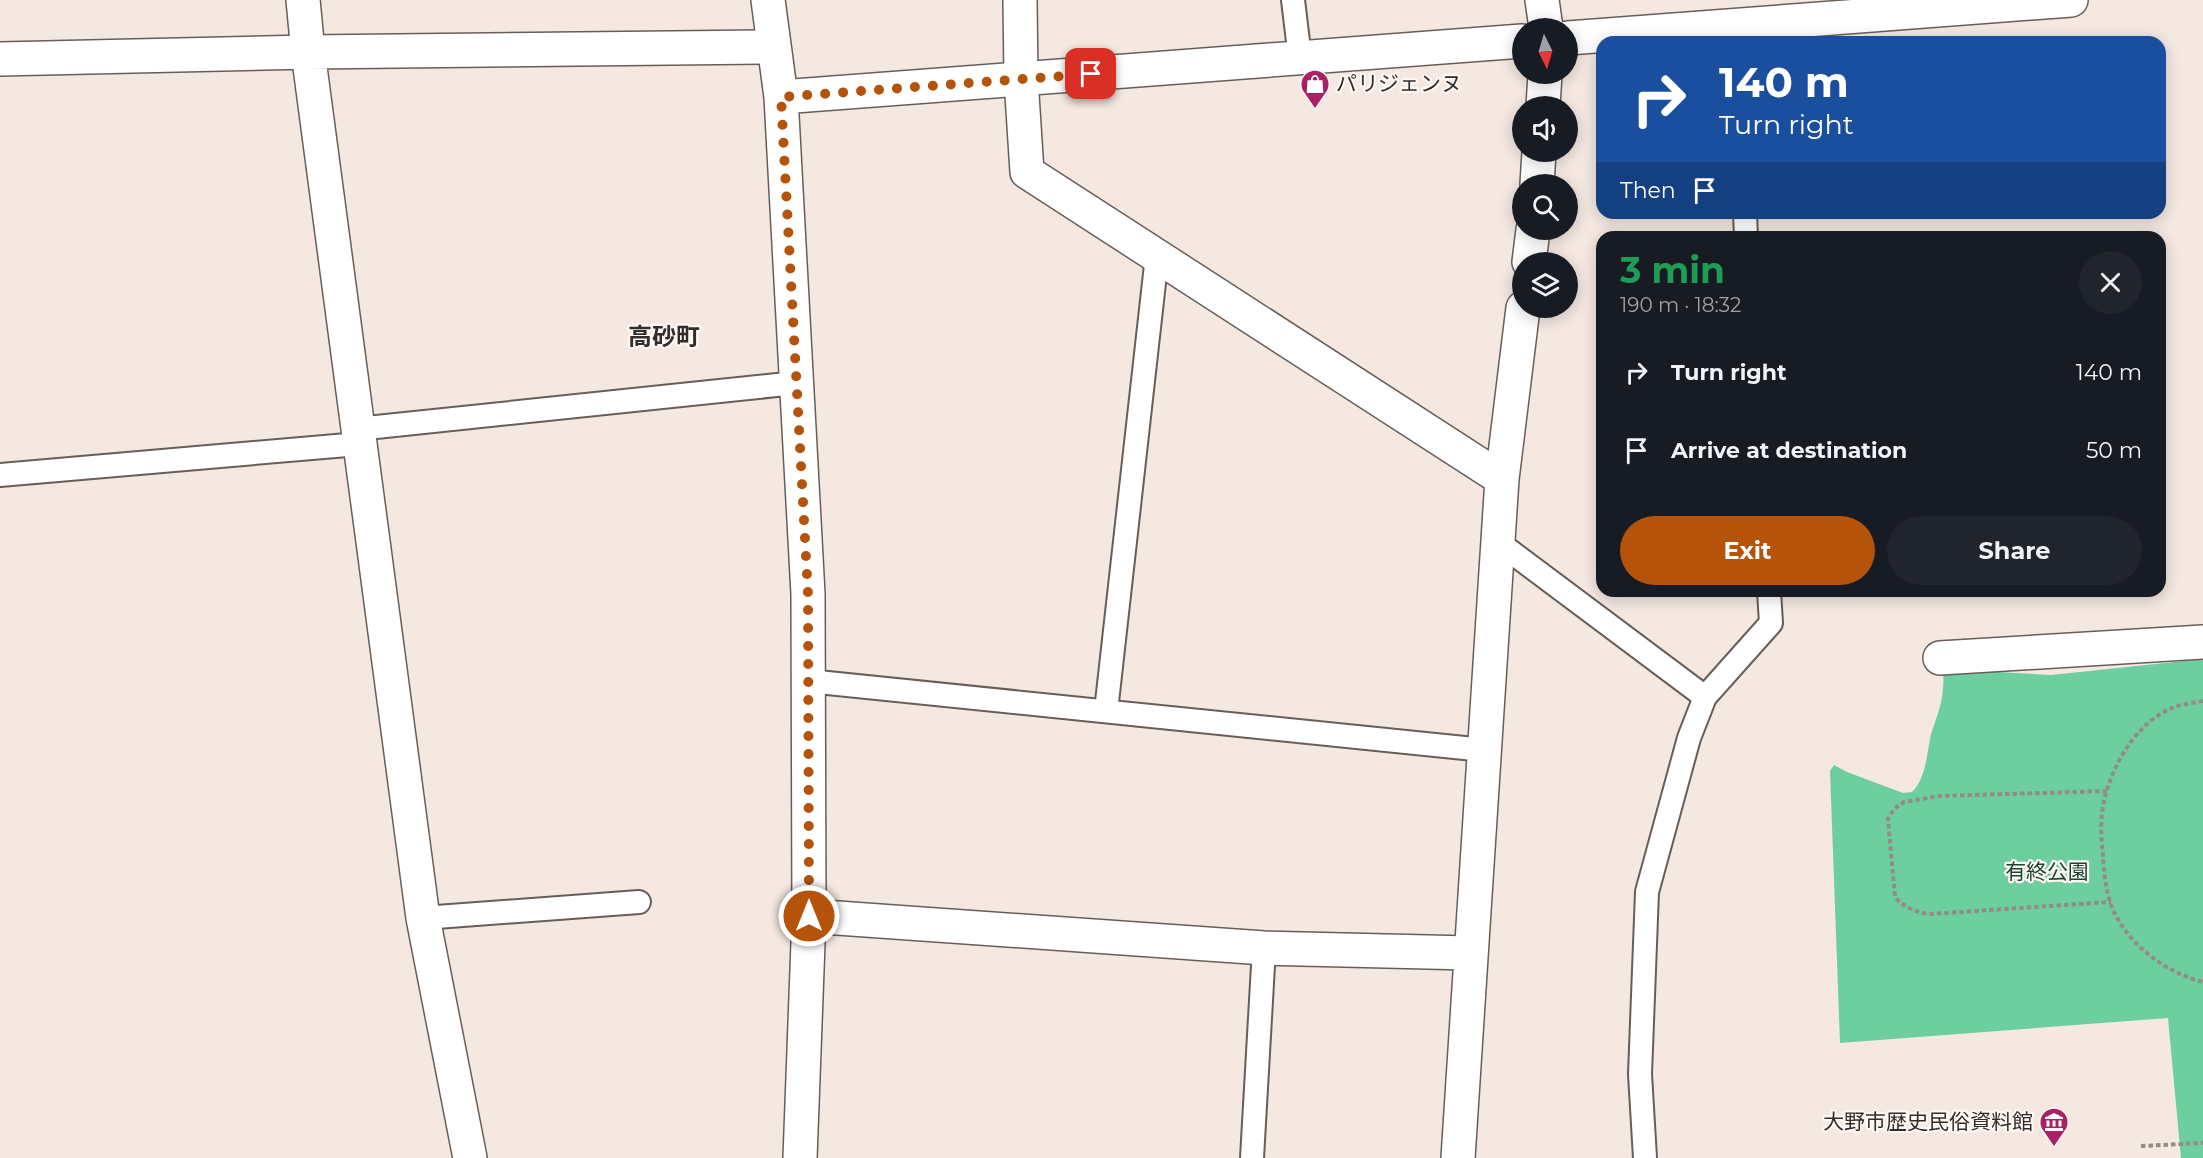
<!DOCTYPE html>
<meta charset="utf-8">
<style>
body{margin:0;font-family:Montserrat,"Noto Sans JP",sans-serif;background:#20242c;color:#f1f3f6;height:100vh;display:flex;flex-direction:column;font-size:22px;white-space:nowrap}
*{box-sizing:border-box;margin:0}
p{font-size:20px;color:#9ea1a6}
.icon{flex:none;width:33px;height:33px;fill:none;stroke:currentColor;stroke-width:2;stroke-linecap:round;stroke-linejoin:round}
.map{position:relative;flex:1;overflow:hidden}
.drawer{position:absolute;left:1596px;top:231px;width:570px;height:366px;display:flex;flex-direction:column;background:#171b24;border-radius:18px;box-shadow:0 3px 15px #0003}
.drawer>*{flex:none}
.top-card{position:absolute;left:1596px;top:36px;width:570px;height:183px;border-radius:18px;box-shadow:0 3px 15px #0003;background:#1a4fa0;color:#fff;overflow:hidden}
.needle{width:39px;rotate:175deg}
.tools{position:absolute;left:1512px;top:18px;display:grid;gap:12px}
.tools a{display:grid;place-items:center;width:66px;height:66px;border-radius:50%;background:#171b24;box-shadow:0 3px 15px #0003;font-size:30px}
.pin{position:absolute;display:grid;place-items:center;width:51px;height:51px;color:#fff;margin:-26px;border-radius:12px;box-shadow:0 3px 9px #0006}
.me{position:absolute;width:66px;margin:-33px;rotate:0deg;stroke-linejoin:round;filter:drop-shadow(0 0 4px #0008)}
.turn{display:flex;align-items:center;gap:21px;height:126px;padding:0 24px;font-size:27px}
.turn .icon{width:78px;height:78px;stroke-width:2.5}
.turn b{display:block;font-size:42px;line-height:51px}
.then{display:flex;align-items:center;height:57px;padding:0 24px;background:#0003;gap:12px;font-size:22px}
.round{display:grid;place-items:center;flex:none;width:63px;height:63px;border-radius:32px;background:#20242c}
.overview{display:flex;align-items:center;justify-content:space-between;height:102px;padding:0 24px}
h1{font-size:36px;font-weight:700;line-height:45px;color:#1e9e55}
.action{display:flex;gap:12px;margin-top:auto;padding:12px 24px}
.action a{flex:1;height:69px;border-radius:36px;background:#b45309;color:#fff;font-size:24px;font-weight:700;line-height:69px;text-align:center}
.action a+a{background:#20242c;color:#f1f3f6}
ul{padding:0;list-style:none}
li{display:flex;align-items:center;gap:18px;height:78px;padding:0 24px}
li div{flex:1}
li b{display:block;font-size:22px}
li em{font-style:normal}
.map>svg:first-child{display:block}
.green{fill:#6dcfa0}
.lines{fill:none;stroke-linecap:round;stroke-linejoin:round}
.lane-casing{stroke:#685e58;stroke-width:26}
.street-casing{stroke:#685e58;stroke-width:36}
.secondary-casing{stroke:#685e58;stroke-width:36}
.path{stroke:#938b86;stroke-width:4;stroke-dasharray:4.5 3;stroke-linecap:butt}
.lane{stroke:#fff;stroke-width:22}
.street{stroke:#fff;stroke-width:33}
.secondary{stroke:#fff;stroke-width:33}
.route{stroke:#b45309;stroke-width:10;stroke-dasharray:0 18}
.labels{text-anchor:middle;stroke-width:4.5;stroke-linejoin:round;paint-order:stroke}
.poi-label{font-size:21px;fill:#322d2b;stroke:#fef7f2;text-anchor:start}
.park-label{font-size:21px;fill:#1b4531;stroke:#fef7f2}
.quarter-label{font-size:24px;font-weight:bold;fill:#322d2b;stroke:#fef7f2}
</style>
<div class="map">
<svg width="2203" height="1158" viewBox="0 0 2203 1158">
<rect width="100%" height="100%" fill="#f4e8e1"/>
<path class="green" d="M 2203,659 L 2203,1158 L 2181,1158 L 2168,1018 L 1840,1043 L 1830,771 L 1834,765 L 1847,772 L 1903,793 L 1912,792 C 1926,779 1927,752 1931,734 C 1936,719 1942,705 1943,688 C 1944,682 1943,676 1943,669 L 2051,675 Z"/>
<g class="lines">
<g class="lane-casing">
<path id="lane" d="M 1293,0 L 1300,58
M 1745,213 L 1746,237
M 357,429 L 796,383
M 0,475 L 359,444
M 1498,542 L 1705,697
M 808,681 L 1484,750
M 1106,711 L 1157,256
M 423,918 L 639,902
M 1252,1158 L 1264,948
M 1645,1158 L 1640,1074 L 1647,892 L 1689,738 L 1705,697 L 1771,623 L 1769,591"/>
</g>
<g class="street-casing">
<path id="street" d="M 303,0 L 308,52 L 423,918 L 470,1158
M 1020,0 L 1021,79 L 1027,172 L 1502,479
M 1542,0 L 1546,28
M 0,59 L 308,52 L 773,47
M 1543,106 L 1545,74
M 1537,184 L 1539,152
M 1529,262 L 1533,230
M 1940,658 L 2203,642
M 809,916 L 1264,948 L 1470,953
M 1458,1158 L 1502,479 L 1523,308"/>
</g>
<g class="secondary-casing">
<path id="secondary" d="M 768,0 L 781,97 L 808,594 L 809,916 L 800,1158
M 1568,38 L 2071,0
M 781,97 L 1522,41"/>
</g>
<path class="path" d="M 2203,701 C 2193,703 2181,704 2172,708 C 2136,723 2112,765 2104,801 C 2100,819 2101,838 2103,856 C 2104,874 2106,893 2113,910 C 2130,946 2165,972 2203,982
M 2107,791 L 1940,796 L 1904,802 L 1894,809 L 1888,819 L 1895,897 C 1905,908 1915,912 1929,914 L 2111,902
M 2141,1146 L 2203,1143"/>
<use href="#lane" class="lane"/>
<use href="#street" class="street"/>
<use href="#secondary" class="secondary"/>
</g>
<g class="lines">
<path class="route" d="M 809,916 L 808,594 L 781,97 L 1091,74"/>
</g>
<defs>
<g id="shop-pin" transform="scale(1.5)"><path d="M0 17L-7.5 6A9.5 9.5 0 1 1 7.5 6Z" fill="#aa2064" stroke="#fef7f2"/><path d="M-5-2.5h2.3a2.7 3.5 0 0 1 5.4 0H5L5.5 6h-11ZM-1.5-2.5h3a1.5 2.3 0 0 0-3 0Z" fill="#fff"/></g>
<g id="museum-pin" transform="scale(1.5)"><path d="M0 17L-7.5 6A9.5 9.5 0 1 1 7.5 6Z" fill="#aa2064" stroke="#fef7f2"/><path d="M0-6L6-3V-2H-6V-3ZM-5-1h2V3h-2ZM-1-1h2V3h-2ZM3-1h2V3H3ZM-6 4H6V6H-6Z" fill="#fff"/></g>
</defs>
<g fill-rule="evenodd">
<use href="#shop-pin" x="1315" y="84"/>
<use href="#museum-pin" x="2054" y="1122"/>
</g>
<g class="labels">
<g class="poi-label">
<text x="1336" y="91">パリジェンヌ</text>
<text x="2033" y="1129" text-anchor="end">大野市歴史民俗資料館</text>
</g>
<g class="park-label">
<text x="2047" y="879">有終公園</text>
</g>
<g class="quarter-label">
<text x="664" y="345">高砂町</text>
</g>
</g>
</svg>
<div class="tools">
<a><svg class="needle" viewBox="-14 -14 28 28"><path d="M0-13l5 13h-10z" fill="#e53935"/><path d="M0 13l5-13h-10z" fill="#9ea1a6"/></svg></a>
<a><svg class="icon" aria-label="sound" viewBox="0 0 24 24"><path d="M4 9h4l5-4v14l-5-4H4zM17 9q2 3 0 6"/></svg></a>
<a><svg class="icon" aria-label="search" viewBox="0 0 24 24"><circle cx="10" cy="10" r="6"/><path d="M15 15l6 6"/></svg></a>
<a><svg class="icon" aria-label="layers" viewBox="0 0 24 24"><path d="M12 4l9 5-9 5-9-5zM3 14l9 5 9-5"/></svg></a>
</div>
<div class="pin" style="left:1091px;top:74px;background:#d93025"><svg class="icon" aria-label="arrive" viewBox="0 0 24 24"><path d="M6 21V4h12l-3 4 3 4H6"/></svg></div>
<svg class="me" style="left:809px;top:916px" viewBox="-20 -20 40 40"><circle r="17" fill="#b45309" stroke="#fff" stroke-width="3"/><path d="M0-11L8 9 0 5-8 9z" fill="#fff"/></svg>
<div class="top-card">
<div class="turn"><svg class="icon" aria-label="right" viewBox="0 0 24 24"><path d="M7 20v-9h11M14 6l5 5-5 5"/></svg><div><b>140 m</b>Turn right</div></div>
<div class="then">Then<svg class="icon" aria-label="arrive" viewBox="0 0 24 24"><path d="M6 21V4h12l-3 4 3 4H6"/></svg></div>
</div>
<section class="drawer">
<div class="overview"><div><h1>3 min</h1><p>190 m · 18:32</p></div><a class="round"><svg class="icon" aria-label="close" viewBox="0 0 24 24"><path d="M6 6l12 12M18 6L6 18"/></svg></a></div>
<ul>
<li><svg class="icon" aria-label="right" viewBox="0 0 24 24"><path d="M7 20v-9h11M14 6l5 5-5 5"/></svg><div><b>Turn right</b></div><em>140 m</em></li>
<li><svg class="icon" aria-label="arrive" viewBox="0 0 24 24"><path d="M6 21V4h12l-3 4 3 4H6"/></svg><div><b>Arrive at destination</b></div><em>50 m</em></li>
</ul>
<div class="action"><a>Exit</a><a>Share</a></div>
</section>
</div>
